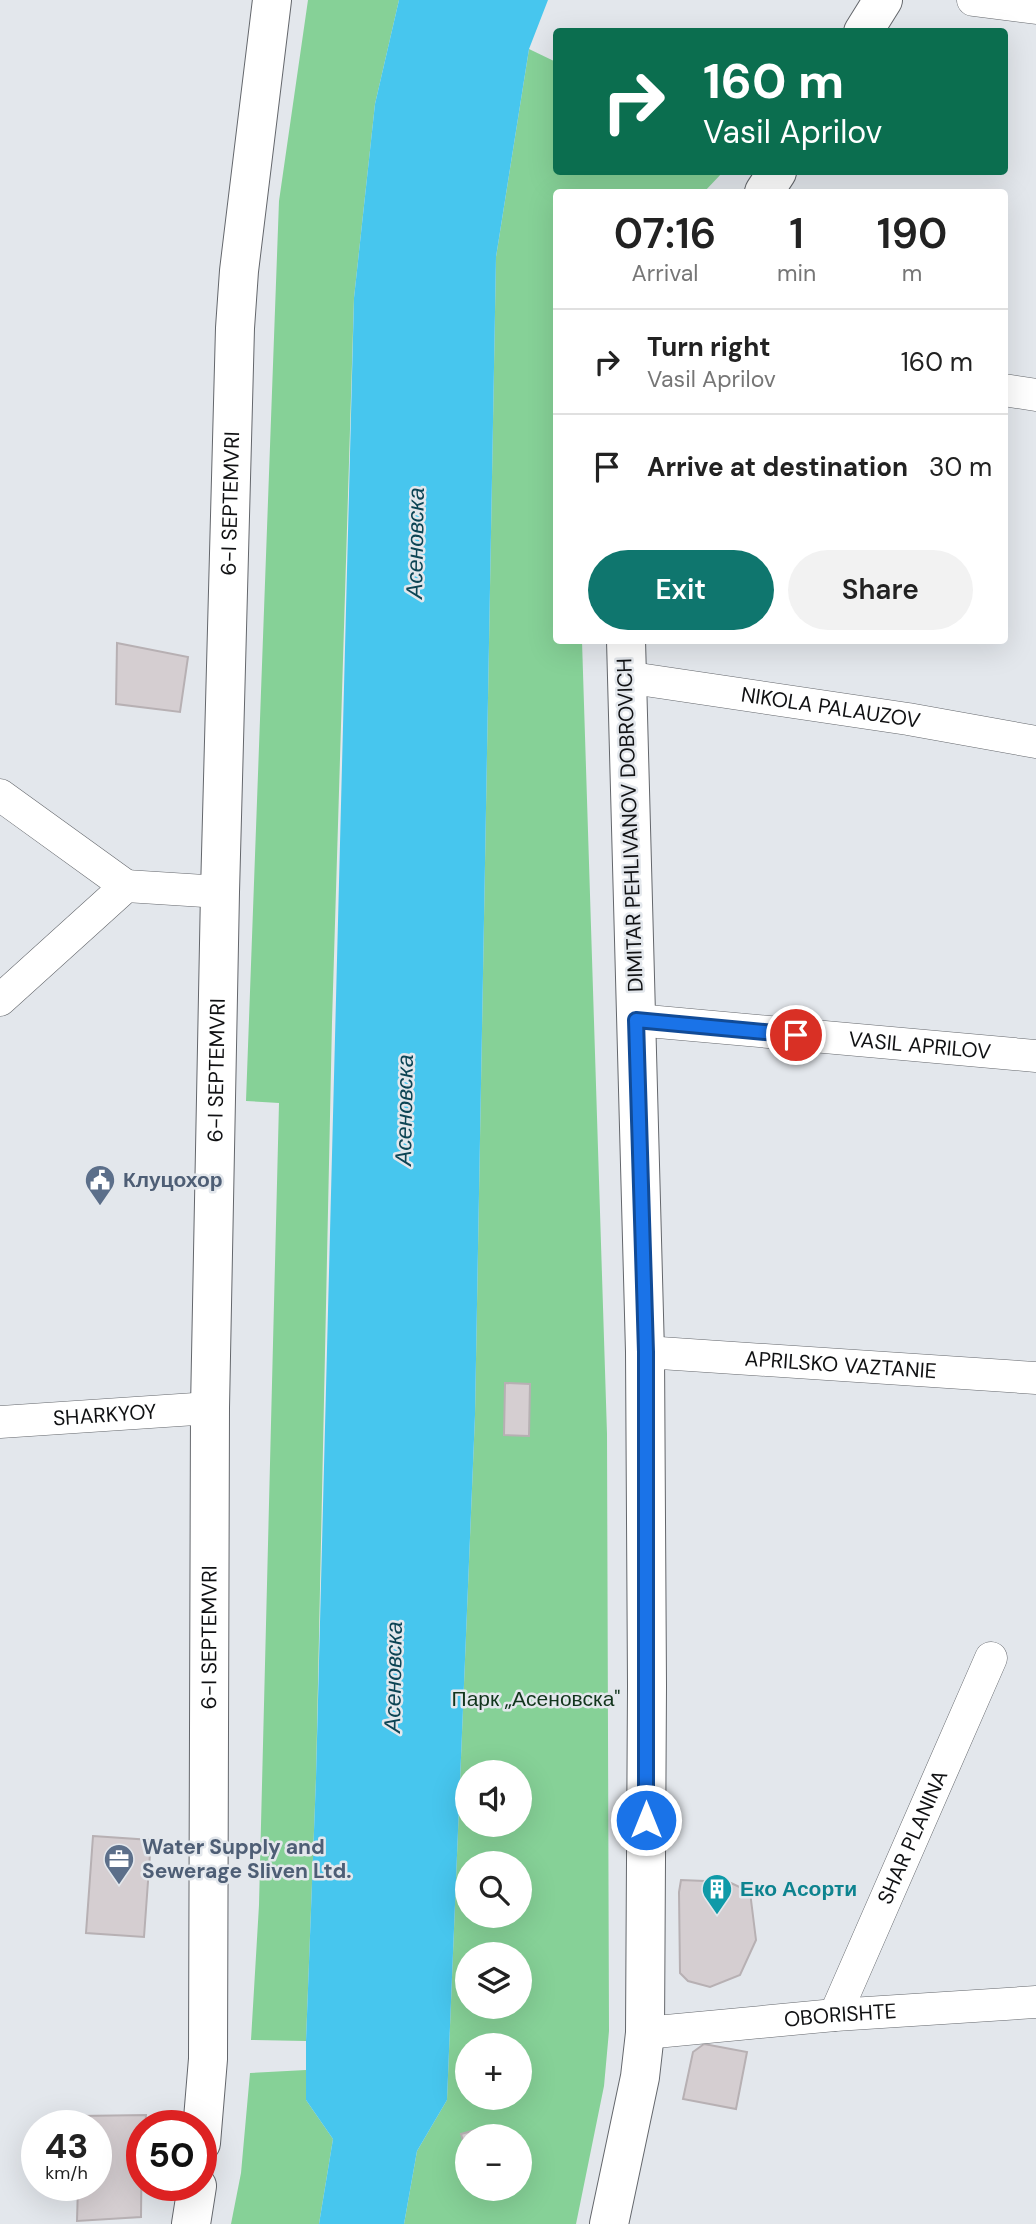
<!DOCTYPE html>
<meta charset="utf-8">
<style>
body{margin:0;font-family:"DM Sans",sans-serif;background:#f2f2f2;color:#222;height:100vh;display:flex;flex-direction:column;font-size:26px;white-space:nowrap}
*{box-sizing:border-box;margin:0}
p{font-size:23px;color:#767676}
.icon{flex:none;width:38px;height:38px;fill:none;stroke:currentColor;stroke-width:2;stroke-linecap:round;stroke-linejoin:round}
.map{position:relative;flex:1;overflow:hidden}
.details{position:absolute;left:553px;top:189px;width:455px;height:455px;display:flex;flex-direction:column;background:#fff;border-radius:7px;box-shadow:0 7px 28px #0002}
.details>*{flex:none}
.banner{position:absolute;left:553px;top:28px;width:455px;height:147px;border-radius:7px;box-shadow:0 7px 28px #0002;background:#0b6e4f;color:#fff;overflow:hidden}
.fabs{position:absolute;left:455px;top:1760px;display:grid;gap:14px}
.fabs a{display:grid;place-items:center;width:77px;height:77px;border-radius:50%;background:#fff;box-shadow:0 7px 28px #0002;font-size:35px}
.speed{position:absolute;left:21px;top:2110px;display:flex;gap:14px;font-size:35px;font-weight:700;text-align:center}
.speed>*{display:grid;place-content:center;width:91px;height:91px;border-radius:50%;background:#fff;box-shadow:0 7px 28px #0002;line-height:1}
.speed small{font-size:18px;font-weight:400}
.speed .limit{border:10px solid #d22;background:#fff;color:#111}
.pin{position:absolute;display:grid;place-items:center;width:60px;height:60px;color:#fff;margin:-30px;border:4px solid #fff;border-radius:50%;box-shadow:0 2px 7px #0007}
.me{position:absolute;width:77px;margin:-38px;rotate:0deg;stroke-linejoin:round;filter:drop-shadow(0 0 5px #0008)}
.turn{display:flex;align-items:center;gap:24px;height:147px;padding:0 35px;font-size:32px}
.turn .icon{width:91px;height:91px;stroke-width:2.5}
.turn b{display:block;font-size:49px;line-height:60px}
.eta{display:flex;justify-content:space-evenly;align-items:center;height:119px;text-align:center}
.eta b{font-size:42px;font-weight:600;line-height:49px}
.cta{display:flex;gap:14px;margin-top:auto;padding:14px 35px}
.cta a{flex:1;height:80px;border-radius:42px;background:#0f766e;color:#fff;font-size:28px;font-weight:600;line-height:80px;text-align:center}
.cta a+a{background:#f2f2f2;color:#222}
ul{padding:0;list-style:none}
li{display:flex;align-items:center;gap:21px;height:105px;padding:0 35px;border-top:2px solid #e0e0e0}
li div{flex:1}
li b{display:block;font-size:26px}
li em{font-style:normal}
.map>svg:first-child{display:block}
.green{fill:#86d197;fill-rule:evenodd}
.water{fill:#47c6ee}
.building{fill:#d5ced1;stroke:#b7b0b3;stroke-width:2}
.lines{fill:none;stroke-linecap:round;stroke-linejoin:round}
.minor-casing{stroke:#64676c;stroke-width:33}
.secondary-casing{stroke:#64676c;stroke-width:40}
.minor{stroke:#fff;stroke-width:32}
.secondary{stroke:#fff;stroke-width:38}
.route-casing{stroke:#114b97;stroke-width:18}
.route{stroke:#1a73e8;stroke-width:12}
.labels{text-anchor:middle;stroke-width:5;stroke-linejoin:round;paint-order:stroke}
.street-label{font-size:21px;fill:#101113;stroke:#e3e7ec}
.service-label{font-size:21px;font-weight:bold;fill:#4e5e75;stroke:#e3e7ec;text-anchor:start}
.park-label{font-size:21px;fill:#12351c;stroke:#e3e7ec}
.culture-label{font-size:21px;font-weight:bold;fill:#0d838f;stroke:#e3e7ec;text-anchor:start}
.water-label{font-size:23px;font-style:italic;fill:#0c4454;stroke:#e3e7ec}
</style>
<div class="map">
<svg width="1036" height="2224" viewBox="0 0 1036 2224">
<rect width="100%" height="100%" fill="#e3e7ec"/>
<path class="green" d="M 308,0 L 399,0 L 375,104 L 354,298 L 332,1022 L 316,1778 L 306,2041 L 251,2040 L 259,1905 L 279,1103 L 246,1101 L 279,201 Z
M 529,49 L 556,62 L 556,172 L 723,172 L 704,192 L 556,192 L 556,640 L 582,641 L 607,1434 L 609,2031 L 604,2086 L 576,2224 L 404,2224 L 417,2151 L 447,2100 L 475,1415 L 496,257 ZM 467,1773 L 520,1773 L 520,1825 L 467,1825 ZM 467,1864 L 520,1864 L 520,1916 L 467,1916 ZM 467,1955 L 520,1955 L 520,2007 L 467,2007 ZM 467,2046 L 520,2046 L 520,2098 L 467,2098 ZM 467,2137 L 520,2137 L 520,2189 L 467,2189 Z
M 306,2070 L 306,2100 L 333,2139 L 319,2224 L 231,2224 L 241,2173 L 250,2073 Z"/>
<path class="water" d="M 399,0 L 548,0 L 529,49 L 496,257 L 475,1415 L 447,2100 L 417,2151 L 404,2224 L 319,2224 L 333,2139 L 306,2100 L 306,2041 L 316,1778 L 354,298 L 375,104 Z"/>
<path class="building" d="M 117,643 L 188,657 L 180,712 L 116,704 Z
M 505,1383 L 530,1384 L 529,1436 L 504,1435 Z
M 93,1836 L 151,1840 L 144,1937 L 86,1933 Z
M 681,1880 L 729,1882 L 750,1892 L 756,1940 L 740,1975 L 710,1987 L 688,1981 L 680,1973 L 679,1892 Z
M 704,2044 L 747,2052 L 736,2109 L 683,2099 L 693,2052 Z
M 146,2115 L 145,2126 L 142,2126 L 141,2217 L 77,2221 L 78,2186 L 96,2186 L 96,2126 L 79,2126 L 79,2116 Z
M 479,2129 L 481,2137 L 467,2137 L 467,2154 L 461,2134 Z"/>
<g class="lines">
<g class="minor-casing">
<g id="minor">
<path d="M 973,0 L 1036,8"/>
<path d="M 1004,390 L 1036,395"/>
<path id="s1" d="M 625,677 L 908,719 L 1036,742"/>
<path d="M 0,795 L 126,886"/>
<path d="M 0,1000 L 126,886 L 220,892"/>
<path id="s2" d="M 636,1020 L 1036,1056"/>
<path id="s3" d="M 645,1352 L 1036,1378"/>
<path id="s4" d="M 0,1422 L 210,1408"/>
<path id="s5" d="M 835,2015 L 991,1658"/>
<path id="s6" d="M 645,2033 L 835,2015 L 1036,2002"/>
</g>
</g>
<g class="secondary-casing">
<g id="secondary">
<path d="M 863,32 L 883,0"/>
<path d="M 764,192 L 777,172"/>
<path id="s7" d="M 201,2143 L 208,2059 L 210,1408 L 220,892 L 235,328 L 239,271 L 272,0"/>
<path d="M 191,2224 L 197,2186"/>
<path d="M 609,2224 L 640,2077 L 645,2033 L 647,1686 L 645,1352 L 626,640"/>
</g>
</g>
<use href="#minor" class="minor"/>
<use href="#secondary" class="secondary"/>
</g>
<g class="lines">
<g class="route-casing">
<path id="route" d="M 646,1820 L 646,1352 L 636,1020 L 796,1035"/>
</g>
<use href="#route" class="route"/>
</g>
<defs>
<g id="civic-pin" transform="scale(1.575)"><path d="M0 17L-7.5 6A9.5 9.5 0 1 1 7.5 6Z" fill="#5c6f8a" stroke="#e3e7ec"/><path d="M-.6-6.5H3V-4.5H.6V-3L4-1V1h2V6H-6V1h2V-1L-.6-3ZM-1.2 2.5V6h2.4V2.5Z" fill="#fff"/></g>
<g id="office-pin" transform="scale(1.575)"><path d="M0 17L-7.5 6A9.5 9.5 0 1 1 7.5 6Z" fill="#5c6f8a" stroke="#e3e7ec"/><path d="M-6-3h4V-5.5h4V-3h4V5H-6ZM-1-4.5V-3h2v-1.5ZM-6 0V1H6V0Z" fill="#fff"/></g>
<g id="building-pin" transform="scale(1.575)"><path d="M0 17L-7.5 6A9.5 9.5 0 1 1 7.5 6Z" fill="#0f9aa8" stroke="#e3e7ec"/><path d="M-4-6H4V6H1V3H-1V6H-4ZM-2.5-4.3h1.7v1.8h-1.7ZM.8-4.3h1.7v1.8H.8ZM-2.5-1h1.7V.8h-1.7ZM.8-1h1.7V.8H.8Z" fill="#fff"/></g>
</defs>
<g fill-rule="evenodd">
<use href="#civic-pin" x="100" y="1180"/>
<use href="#office-pin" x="119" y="1859"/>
<use href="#building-pin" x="717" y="1889"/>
</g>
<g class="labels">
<g class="street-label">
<text dy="7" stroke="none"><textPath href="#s7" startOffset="1640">6-I SEPTEMVRI</textPath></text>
<text dy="7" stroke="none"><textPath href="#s1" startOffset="208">NIKOLA PALAUZOV</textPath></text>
<text transform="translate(630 825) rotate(-92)" y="7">DIMITAR PEHLIVANOV DOBROVICH</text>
<text dy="7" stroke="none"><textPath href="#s2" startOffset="285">VASIL APRILOV</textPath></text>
<text dy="7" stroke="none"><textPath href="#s7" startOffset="1073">6-I SEPTEMVRI</textPath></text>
<text dy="7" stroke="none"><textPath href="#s3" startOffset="196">APRILSKO VAZTANIE</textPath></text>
<text dy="7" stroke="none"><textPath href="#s4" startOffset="105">SHARKYOY</textPath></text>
<text dy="7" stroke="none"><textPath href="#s7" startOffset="506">6-I SEPTEMVRI</textPath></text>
<text dy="7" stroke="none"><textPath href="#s5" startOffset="194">SHAR PLANINA</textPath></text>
<text dy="7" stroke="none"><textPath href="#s6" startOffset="196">OBORISHTE</textPath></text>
</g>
<g class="service-label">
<text x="123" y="1187">Клуцохор</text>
<text x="142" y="1854">Water Supply and<tspan x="142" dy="24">Sewerage Sliven Ltd.</tspan></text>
</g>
<g class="park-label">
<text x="536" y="1706">Парк „Асеновска"</text>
</g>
<g class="culture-label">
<text x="740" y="1896">Еко Асорти</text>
</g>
<g class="water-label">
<text transform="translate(415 543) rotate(-89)" y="8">Асеновска</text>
<text transform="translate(404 1110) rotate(-89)" y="8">Асеновска</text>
<text transform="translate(393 1677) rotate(-89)" y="8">Асеновска</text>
</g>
</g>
</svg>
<div class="fabs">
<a><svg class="icon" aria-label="sound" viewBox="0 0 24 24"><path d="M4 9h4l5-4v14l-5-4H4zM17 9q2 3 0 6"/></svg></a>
<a><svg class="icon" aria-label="search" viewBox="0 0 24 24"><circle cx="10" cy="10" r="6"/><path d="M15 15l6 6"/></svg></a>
<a><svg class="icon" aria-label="layers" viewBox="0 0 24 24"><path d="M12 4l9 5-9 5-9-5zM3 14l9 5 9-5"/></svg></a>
<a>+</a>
<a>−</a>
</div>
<div class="speed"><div>43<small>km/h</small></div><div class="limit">50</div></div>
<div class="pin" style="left:796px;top:1035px;background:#d93025"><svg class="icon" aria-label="arrive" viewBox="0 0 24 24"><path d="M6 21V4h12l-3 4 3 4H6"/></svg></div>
<svg class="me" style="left:646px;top:1820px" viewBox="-20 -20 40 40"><circle r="17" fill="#1a73e8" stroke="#fff" stroke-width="3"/><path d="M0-11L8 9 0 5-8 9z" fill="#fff"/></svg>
<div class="banner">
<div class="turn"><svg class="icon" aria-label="right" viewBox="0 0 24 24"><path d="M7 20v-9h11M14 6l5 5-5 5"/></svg><div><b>160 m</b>Vasil Aprilov</div></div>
</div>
<section class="details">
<div class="eta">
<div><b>07:16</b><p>Arrival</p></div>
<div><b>1</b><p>min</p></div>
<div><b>190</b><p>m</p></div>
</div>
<ul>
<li><svg class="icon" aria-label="right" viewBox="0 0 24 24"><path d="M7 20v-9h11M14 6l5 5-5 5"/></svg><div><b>Turn right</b><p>Vasil Aprilov</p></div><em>160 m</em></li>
<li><svg class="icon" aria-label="arrive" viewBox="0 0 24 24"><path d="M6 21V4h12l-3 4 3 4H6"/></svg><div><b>Arrive at destination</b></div><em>30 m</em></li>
</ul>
<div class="cta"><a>Exit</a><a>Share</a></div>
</section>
</div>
